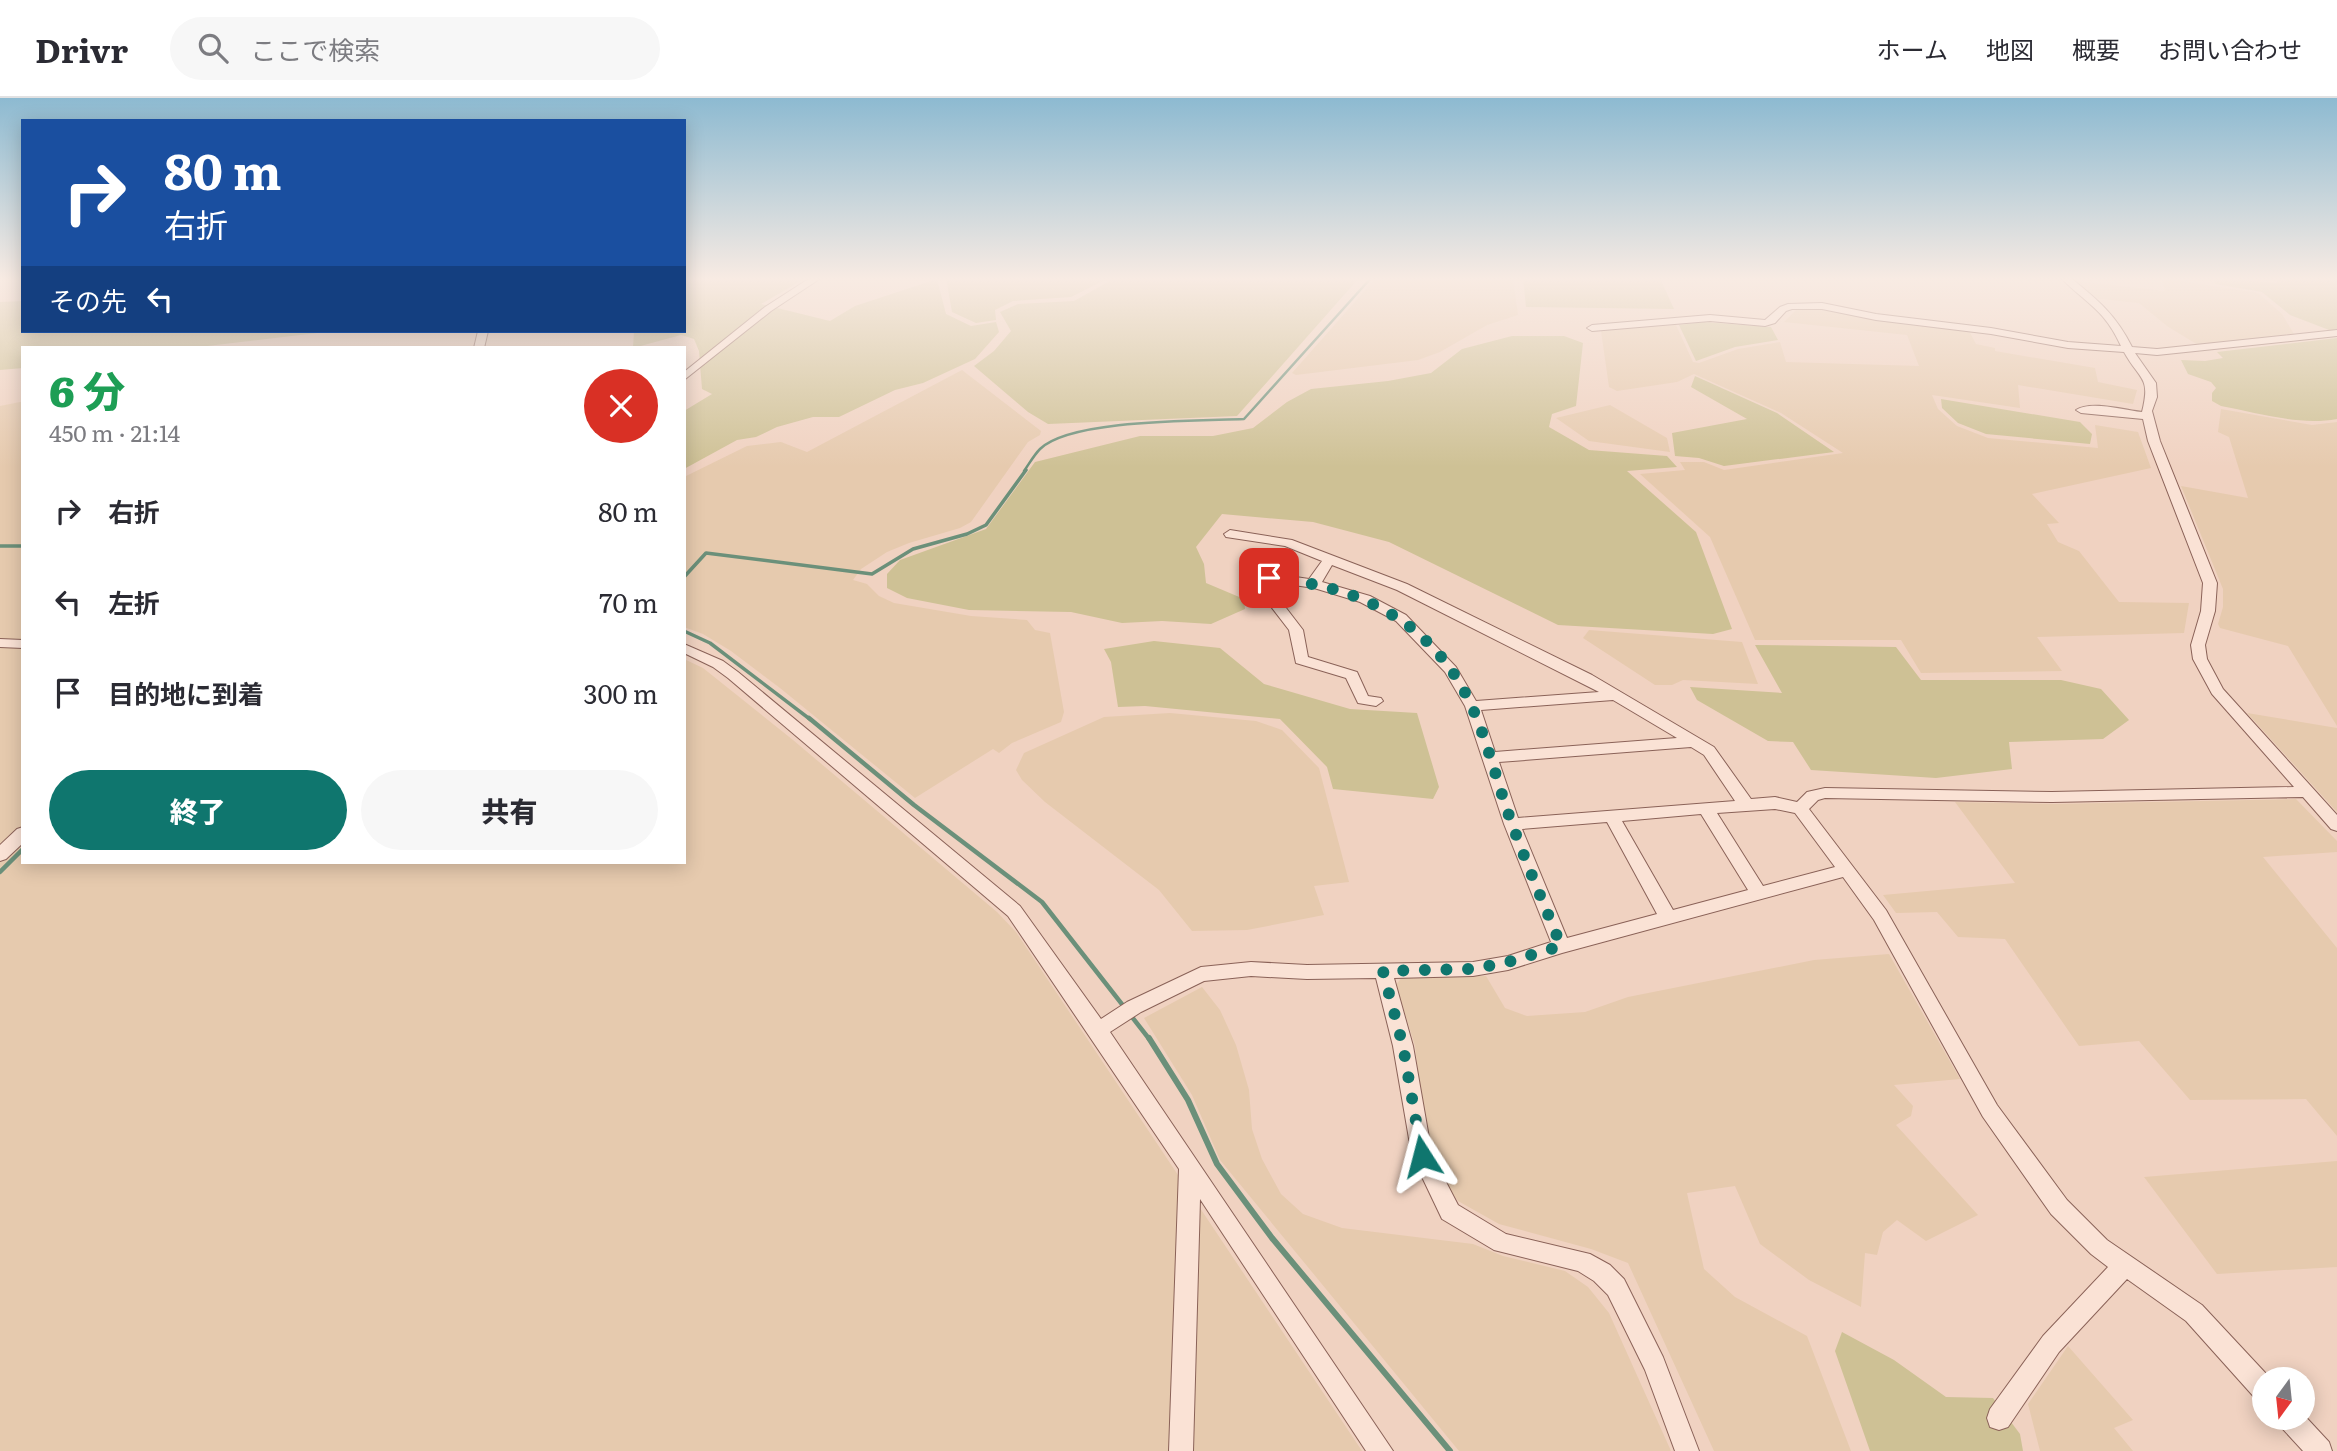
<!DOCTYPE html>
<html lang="ja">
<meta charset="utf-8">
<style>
body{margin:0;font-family:Literata,"Noto Sans JP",serif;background:#f7f7f7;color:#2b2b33;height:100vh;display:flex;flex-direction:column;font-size:26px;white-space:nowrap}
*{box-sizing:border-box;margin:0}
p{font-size:23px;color:#7c7c81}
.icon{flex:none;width:38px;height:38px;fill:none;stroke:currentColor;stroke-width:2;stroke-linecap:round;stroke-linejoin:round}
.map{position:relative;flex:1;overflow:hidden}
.drawer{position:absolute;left:21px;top:248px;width:665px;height:518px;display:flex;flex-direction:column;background:#fff;border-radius:0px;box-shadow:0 4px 18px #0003}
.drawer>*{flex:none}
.hud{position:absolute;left:21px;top:21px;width:665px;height:214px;border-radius:0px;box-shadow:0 4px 18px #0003;background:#1a4fa0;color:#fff;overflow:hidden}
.needle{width:46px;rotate:195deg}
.tools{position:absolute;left:2252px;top:1269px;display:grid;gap:14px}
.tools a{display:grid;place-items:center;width:63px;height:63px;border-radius:50%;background:#fff;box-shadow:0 4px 18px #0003;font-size:35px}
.pin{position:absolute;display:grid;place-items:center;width:60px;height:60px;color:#fff;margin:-30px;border-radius:14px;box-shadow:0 4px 10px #0006}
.me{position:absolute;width:77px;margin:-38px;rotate:351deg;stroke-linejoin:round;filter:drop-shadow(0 0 5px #0008)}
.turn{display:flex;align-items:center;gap:24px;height:147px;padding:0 28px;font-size:32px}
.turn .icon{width:91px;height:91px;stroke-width:2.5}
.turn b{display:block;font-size:49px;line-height:60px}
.then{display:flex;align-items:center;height:66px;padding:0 28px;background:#0003;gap:14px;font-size:26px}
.round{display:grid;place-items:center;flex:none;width:74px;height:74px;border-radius:37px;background:#f7f7f7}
.overview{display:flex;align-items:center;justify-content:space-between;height:119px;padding:0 28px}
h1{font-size:42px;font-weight:800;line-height:52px;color:#1e9e55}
.action{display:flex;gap:14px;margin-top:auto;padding:14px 28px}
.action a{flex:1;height:80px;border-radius:42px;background:#0f766e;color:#fff;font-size:28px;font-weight:800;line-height:80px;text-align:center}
.action a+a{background:#f7f7f7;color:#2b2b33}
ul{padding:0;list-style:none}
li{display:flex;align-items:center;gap:21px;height:91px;padding:0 28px}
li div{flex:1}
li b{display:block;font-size:26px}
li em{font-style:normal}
header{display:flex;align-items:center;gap:42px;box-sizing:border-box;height:98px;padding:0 35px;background:#fff;border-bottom:2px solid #e1e1e2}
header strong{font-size:33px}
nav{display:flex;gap:38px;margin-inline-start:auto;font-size:24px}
.search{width:490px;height:63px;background:#f7f7f7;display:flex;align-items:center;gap:18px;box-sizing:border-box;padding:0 24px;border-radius:38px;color:#7c7c81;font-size:26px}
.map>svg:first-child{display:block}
.farmland{fill:#e6caae}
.green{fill:#cec195}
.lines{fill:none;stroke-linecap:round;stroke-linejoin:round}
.stream-far3{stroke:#6b907a;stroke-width:2.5}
.stream-far2{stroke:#6b907a;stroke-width:3.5}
.stream-far1{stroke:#6b907a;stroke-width:4.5}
.stream{stroke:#6b907a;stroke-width:6}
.minor-casing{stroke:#8a6258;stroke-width:2}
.minor{fill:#fae2d5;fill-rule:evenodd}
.route{stroke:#0f766e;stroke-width:12;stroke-dasharray:0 21.6}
</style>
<header>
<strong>Drivr</strong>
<div class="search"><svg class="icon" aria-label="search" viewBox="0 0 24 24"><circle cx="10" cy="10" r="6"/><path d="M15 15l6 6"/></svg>ここで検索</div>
<nav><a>ホーム</a><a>地図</a><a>概要</a><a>お問い合わせ</a></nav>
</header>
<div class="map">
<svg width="2337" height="1353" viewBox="0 0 2337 1353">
<rect width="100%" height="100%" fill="#f0d2c1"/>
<path class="farmland" d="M 1376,180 L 1513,180 L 1518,217 L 1487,227 L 1440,254 L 1418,262 L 1296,277 L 1292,275 Z
M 2161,180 L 2258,195 L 2282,216 L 2294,236 L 2198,247 L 2167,228 L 2139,205 L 2092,200 L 2077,188 L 2075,183 L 2165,193 Z
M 1815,211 L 1969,233 L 1976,246 L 1995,250 L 1995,253 L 2095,270 L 2098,284 L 2137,292 L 2133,306 L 2018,287 L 2020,310 L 1932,297 L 1938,311 L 1957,328 L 1988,340 L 2098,350 L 2095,327 L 2138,334 L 2151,370 L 2032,396 L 2059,425 L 2047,426 L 2058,444 L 2079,453 L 2119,504 L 2189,505 L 2184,535 L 2037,539 L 2062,573 L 1921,575 L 1901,542 L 1755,542 L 1710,439 L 1640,376 L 1685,372 L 1680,364 L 1704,364 L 1724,372 L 1843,355 L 1781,315 L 1694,276 L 1677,284 L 1617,293 L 1609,289 L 1601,233 L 1676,227 L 1693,264 L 1699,265 L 1738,251 L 1780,244 L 1786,264 L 1919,268 L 1907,237 L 1784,224 L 1796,212 Z
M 962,272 L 1041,333 L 1040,337 L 1028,344 L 971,424 L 960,430 L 909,445 L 887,454 L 861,471 L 853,482 L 867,486 L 879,498 L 894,505 L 971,518 L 1027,522 L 1035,532 L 1050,535 L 1064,614 L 1061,624 L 1012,645 L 999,655 L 993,651 L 915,700 L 780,590 L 731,553 L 703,536 L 684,529 L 684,379 L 747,348 L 781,344 L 807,354 Z
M 20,304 L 23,304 L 23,765 L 684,765 L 684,561 L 703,570 L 793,642 L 997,814 L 1016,834 L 1362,1353 L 0,1353 L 0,308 Z
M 1610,307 L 1667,340 L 1670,354 L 1589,343 L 1556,320 Z
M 2221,311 L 2312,327 L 2337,324 L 2337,628 L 2288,548 L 2220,530 L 2218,526 L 2223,509 L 2223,491 L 2181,388 L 2248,400 L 2229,339 L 2218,334 Z
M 1589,532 L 1742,544 L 1758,586 L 1683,582 L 1672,587 L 1655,587 L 1583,540 Z
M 1170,615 L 1256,623 L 1282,632 L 1319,670 L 1349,784 L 1314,788 L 1324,817 L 1247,832 L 1192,833 L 1159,792 L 1045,704 L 1022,682 L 1016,672 L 1024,655 L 1104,619 Z
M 2247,615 L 2337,630 L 2337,714 Z
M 2296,701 L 2337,743 L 2337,754 L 2263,759 L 2337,850 L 2337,1038 L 2306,1001 L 2190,1002 L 2139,943 L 2079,948 L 2005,841 L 1958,839 L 1937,814 L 1896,815 L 1883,797 L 2015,785 L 1955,704 L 2054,706 Z
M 1889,856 L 1960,981 L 1894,987 L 1913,1008 L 1911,1018 L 1896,1027 L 1978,1117 L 1926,1143 L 1897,1122 L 1883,1134 L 1877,1157 L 1865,1155 L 1861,1209 L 1809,1182 L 1760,1146 L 1735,1088 L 1687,1095 L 1704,1171 L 1735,1199 L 1807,1238 L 1851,1353 L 1714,1353 L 1628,1165 L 1591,1151 L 1499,1126 L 1458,1103 L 1446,1087 L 1424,1028 L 1415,948 L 1396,887 L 1402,879 L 1486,878 L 1505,910 L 1527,918 L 1585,914 L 1628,899 L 1814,862 Z
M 1202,889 L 1220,912 L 1236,947 L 1249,992 L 1252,1031 L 1262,1061 L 1281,1096 L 1303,1116 L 1342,1130 L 1473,1146 L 1503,1158 L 1565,1173 L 1588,1189 L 1609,1215 L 1671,1353 L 1459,1353 L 1220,1062 L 1192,997 L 1144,920 Z
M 2337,1063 L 2337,1169 L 2217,1176 L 2144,1079 Z
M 2068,1248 L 2133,1322 L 2114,1330 L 2133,1353 L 2040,1353 L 2028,1306 Z"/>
<path class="green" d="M 684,180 L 806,180 L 761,206 L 830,223 L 855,208 L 937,181 L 946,216 L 971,228 L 996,224 L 999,234 L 975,261 L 923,285 L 895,292 L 839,319 L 813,319 L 777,329 L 756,339 L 737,342 L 684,371 L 684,313 L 712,296 L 702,291 L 699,253 L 694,241 L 681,237 L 633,250 L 634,233 L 684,233 Z
M 946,180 L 1109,180 L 1071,199 L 1013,203 L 995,212 L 996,222 L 976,225 L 952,214 Z
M 1115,180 L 1359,180 L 1237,318 L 1048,326 L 1028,314 L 974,268 L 994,253 L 1011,233 L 1000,214 L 1018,206 L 1074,203 Z
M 1523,180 L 1660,180 L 1674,211 L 1526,209 Z
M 2214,180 L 2277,185 L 2278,180 L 2337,180 L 2337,235 L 2290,217 L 2262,194 L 2215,186 Z
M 23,203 L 23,233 L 334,233 L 190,250 L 23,250 L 23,270 L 0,272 L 0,204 Z
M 1704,224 L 1771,229 L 1778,242 L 1735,249 L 1696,263 L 1679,227 Z
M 1512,238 L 1564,238 L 1583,245 L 1576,308 L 1552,316 L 1549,329 L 1589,352 L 1667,358 L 1677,369 L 1627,373 L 1696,434 L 1732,531 L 1713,536 L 1558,527 L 1389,444 L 1313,424 L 1222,416 L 1196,449 L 1204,466 L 1206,485 L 1244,501 L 1245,511 L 1211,526 L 1162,523 L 1122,525 L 1071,514 L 969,512 L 907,500 L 887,490 L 887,476 L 900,462 L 986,431 L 1035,364 L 1140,338 L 1213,338 L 1253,330 L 1287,304 L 1311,291 L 1388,283 L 1431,275 L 1462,251 Z
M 2337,240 L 2337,321 C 2299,328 2259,315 2221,308 L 2212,303 L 2212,295 L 2216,290 L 2211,284 L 2188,276 L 2181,262 L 2205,263 L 2223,260 L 2217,254 Z
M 1695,278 L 1777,315 L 1834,354 L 1724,368 L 1699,360 L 1675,358 L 1672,335 L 1747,321 L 1691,289 Z
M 1941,301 L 2080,324 L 2092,336 L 2090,346 L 1986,336 L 1958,325 L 1942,310 Z
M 1154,543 L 1220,550 L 1264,586 L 1350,611 L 1417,615 L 1439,689 L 1433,701 L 1333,691 L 1327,669 L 1280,621 L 1145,608 L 1118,609 L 1111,564 L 1104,551 Z
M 1755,547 L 1896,549 L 1921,582 L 2061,582 L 2101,591 L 2129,622 L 2103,641 L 2009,644 L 2012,671 L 1936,680 L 1811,672 L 1793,644 L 1768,643 L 1697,602 L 1690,589 L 1782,595 Z
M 1842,1234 L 1894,1262 L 1946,1299 L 1993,1300 L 2020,1336 L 2023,1353 L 1870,1353 L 1835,1253 Z"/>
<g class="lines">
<path class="stream-far3" d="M 1024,373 C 1029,366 1034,357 1040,351 C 1071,321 1199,323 1244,321 L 1371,180"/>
<path class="stream-far2" d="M 0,448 L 23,448
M 684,479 L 706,455 L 872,476 L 913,451 L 967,436 L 986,427 L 1026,372
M 684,533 L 710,545 L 811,622"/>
<path class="stream-far1" d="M 809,620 L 914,707 L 1042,804 L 1150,942
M 0,774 L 23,751"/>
<path class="stream" d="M 1149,940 L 1188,1002 L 1217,1066 L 1272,1140 L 1450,1353"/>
<g class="minor-casing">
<path id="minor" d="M 810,180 L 821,180 L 771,213 L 684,282 L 684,274 L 765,209 Z
M 2061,180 L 2071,180 C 2099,203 2116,217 2132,249 L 2157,251 L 2337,232 L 2337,238 L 2157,257 L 2135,255 L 2156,285 L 2157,299 L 2152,313 L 2160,343 L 2217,485 L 2215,513 L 2205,547 L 2207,561 L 2223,591 L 2337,717 L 2337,733 L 2331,731 L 2303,699 L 2052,704 L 1825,700 L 1818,702 L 1809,711 L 1886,812 L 1997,1007 L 2067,1102 L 2107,1142 L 2202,1207 L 2271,1281 L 2264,1281 L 2264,1303 L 2255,1300 L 2186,1223 L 2127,1181 L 2059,1254 L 2008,1329 L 1999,1332 L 1990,1329 L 1987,1320 L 1990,1311 L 2043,1238 L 2108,1169 L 2091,1156 L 2051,1116 L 1983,1019 L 1874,822 L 1843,779 L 1562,855 L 1508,872 L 1473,878 L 1394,880 L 1413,948 L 1432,1057 L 1458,1107 L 1506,1136 L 1590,1156 L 1610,1167 L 1624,1181 L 1663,1259 L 1699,1353 L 1675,1353 L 1645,1272 L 1608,1197 L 1594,1183 L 1578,1173 L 1494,1152 L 1442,1121 L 1412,1058 L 1393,948 L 1376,880 L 1307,881 L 1251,878 L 1204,883 L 1141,914 L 1110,934 L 1393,1353 L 1366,1353 L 1200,1101 L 1193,1353 L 1169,1353 L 1179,1071 L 1008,818 L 728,580 L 713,569 L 684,555 L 684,546 L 723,563 L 738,574 L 1020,808 L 1101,921 L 1127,904 L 1201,869 L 1251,864 L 1307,867 L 1473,864 L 1508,858 L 1551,844 L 1504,726 L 1465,608 L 1445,574 L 1396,523 L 1360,504 L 1314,490 L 1287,486 L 1283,506 L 1303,532 L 1308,559 L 1357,574 L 1368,598 L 1381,600 L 1383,603 L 1376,608 L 1358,605 L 1346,580 L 1296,565 L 1289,532 L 1269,506 L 1275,481 L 1282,477 L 1309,481 L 1322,463 L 1285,448 L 1226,439 L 1224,436 L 1230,432 L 1292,442 L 1407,486 L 1592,577 L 1714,649 L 1751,701 L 1775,699 L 1797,704 L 1807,694 L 1825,690 L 2052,694 L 2294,689 L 2212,596 L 2193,561 L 2191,547 L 2201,513 L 2203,485 L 2148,343 L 2143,321 L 2081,315 L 2076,312 C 2091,302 2124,312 2142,314 C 2151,278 2140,283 2124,254 L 2068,250 L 1991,236 L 1876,222 L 1822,211 L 1792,211 L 1786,213 L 1775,225 L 1765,228 L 1710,223 L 1592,233 L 1587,230 L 1592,227 L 1710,217 L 1765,222 L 1780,209 L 1788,206 L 1822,205 L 1876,216 L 1991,230 L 2068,244 L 2121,248 C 2104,211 2088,207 2061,180 ZM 1332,467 L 1397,492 L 1599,594 L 1476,603 L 1456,569 L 1406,517 L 1370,498 L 1322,484 ZM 1613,602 L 1677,640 L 1495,654 L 1481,612 ZM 1691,649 L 1704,657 L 1735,703 L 1518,720 L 1499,664 ZM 1775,711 L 1795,715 L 1835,769 L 1763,788 L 1717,715 ZM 1701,716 L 1748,792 L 1673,812 L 1622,723 ZM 1607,724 L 1657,816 L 1567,840 L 1522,731 Z
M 478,233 L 488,233 L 484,250 L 474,250 Z
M 0,541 L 23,542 L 23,550 L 0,549 Z
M 23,729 L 23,745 L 6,761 L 0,763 L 0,747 L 17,731 Z
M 2303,1316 L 2329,1344 L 2332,1353 L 2303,1353 L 2281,1329 L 2278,1320 L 2303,1320 Z"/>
</g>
<use href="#minor" class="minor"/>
</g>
<linearGradient id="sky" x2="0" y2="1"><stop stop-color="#8dbad1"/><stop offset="0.49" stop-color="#f8ebe3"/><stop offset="1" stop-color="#f8ebe3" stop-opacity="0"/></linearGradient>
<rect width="2337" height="369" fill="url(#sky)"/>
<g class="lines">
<path class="route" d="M 1269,480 C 1357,487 1433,523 1471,607 C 1488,644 1497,685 1511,723 C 1526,765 1544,806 1561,848 L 1508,864 L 1473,871 L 1383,873 L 1403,948 L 1422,1058"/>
</g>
</svg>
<div class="tools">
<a><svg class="needle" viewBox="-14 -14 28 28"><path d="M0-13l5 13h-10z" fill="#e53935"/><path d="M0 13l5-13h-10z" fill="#7c7c81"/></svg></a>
</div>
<div class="pin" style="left:1269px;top:480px;background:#d93025"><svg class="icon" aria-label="arrive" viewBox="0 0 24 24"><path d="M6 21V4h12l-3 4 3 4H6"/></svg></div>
<svg class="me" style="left:1422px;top:1058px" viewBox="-20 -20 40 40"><path d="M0-17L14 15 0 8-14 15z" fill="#0f766e" stroke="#fff" stroke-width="4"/></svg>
<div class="hud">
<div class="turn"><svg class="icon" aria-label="right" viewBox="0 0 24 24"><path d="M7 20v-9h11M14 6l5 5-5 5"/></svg><div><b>80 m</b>右折</div></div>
<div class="then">その先<svg class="icon" aria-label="left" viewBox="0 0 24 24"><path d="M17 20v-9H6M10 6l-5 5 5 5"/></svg></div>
</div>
<section class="drawer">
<div class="overview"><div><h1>6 分</h1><p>450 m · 21:14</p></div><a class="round" style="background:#d93025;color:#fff"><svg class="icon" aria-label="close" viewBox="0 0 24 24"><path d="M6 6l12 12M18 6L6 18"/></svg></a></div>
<ul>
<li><svg class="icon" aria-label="right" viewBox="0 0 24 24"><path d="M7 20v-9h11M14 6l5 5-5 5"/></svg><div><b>右折</b></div><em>80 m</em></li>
<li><svg class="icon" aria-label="left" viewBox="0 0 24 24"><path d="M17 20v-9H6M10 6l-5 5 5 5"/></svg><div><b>左折</b></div><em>70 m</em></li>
<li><svg class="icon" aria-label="arrive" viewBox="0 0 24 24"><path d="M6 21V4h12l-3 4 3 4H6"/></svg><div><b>目的地に到着</b></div><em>300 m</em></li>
</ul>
<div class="action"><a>終了</a><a>共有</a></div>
</section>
</div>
